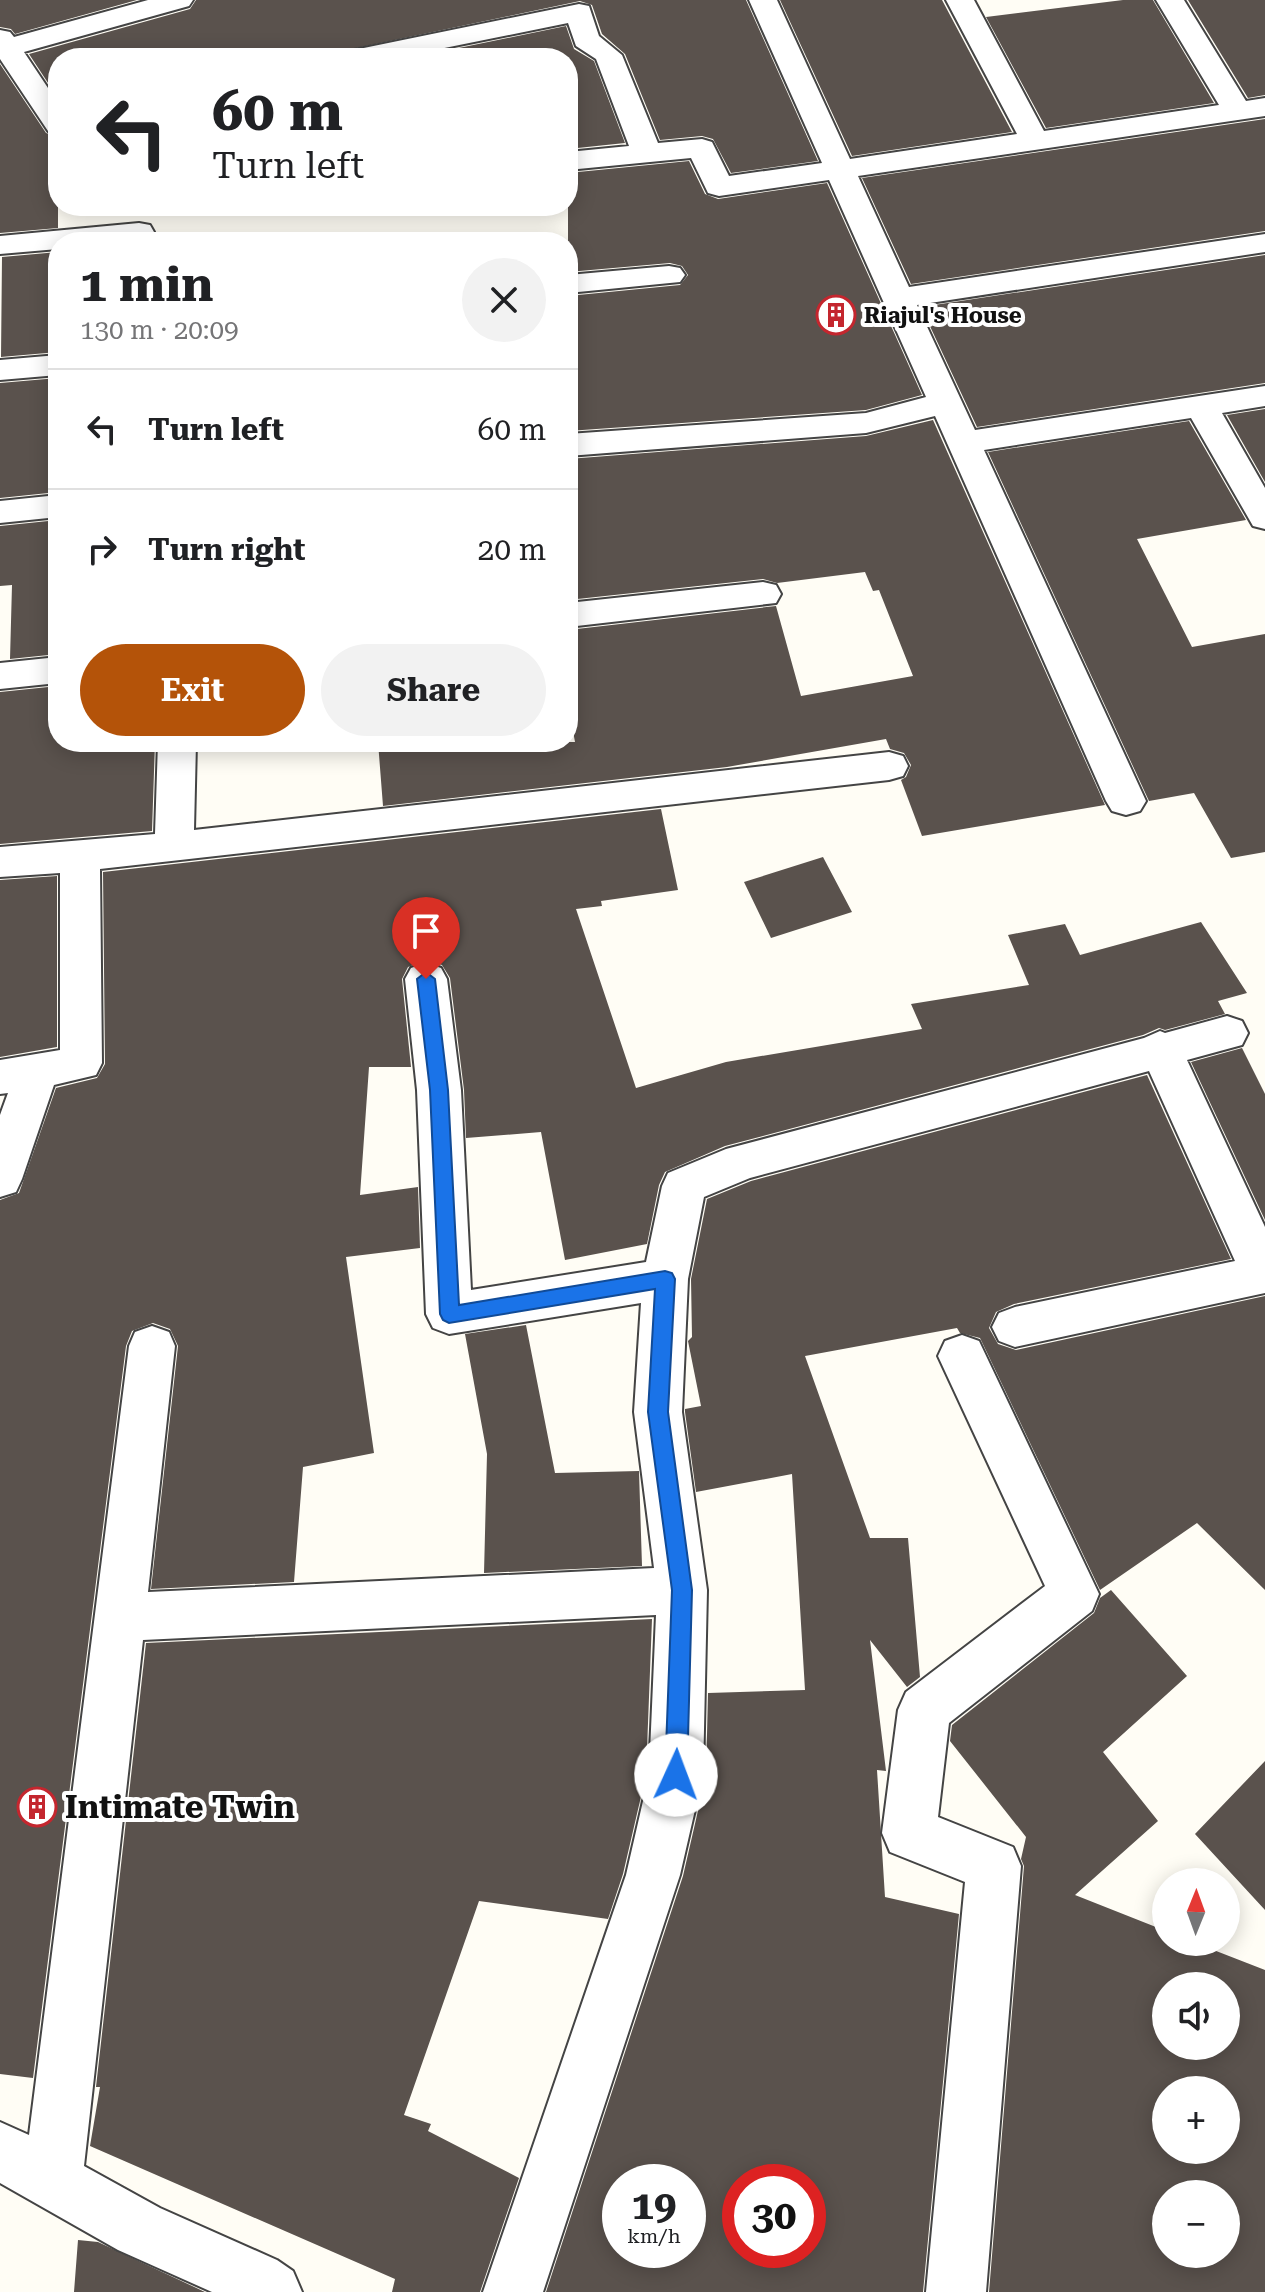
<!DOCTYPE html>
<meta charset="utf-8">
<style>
body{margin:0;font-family:"Roboto Serif",serif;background:#f2f2f2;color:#202124;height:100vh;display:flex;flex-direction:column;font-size:30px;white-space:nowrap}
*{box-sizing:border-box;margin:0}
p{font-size:26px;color:#757577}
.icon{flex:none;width:44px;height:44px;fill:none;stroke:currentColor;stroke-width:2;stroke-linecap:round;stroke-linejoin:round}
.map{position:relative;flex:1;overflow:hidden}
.details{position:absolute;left:48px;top:232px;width:530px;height:520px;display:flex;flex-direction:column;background:#fff;border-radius:32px;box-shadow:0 4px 20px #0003}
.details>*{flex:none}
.guide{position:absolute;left:48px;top:48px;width:530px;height:168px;border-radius:32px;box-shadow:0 4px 20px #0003;background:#fff;color:#202124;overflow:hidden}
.needle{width:52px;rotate:1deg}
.controls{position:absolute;left:1152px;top:1868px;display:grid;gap:16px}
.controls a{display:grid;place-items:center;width:88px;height:88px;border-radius:50%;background:#fff;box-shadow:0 4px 20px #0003;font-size:40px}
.speed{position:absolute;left:602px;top:2164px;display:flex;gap:16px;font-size:40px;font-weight:700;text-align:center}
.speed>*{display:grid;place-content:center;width:104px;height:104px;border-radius:50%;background:#fff;box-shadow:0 4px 20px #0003;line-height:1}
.speed small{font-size:20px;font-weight:400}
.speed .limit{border:12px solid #d22;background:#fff;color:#111}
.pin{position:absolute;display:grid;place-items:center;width:68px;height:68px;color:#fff;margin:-82px -34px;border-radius:50% 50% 50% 0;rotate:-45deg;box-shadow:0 0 8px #0007}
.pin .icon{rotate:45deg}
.me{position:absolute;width:88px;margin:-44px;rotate:2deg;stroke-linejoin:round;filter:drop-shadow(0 0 6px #0008)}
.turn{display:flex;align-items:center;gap:28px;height:168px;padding:0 32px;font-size:36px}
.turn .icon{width:104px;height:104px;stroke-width:2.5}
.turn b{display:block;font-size:56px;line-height:68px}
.round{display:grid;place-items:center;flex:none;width:84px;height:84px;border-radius:42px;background:#f2f2f2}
.head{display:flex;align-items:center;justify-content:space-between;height:136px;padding:0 32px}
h1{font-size:48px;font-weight:700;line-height:60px}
.primary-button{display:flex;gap:16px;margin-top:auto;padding:16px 32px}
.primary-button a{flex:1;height:92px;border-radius:48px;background:#b45309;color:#fff;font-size:32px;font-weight:700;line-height:92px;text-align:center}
.primary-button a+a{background:#f2f2f2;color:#202124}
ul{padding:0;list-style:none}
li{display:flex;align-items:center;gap:24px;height:120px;padding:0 32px;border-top:2px solid #e0e0e0}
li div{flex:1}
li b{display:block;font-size:30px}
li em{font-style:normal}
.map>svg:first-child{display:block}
.building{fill:#5a524d;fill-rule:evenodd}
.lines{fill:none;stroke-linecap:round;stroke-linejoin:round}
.minor-casing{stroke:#444;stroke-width:4}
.minor{fill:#fff;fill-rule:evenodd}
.route{fill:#1a73e8;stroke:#114b97;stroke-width:2}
.labels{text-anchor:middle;stroke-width:8;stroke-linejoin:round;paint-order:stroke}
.far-poi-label{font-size:22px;font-weight:bold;fill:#111;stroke:#fff;text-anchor:start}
.near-poi-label{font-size:32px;font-weight:bold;fill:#111;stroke:#fff;text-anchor:start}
</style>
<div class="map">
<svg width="1265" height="2292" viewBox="0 0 1265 2292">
<rect width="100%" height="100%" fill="#fffdf5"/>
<path class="building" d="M 0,0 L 137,0 L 15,34 L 11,29 L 0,27 Z
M 196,0 L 746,0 L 818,161 L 731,173 L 713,139 L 702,136 L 660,140 L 625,54 L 602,34 L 592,5 L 580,1 L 309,58 L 58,58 L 58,98 L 29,54 L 190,9 Z
M 780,0 L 942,0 L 1012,132 L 852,156 Z
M 1123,0 L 1153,0 L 1214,103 L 1046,128 L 986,17 Z
M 1188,0 L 1265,0 L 1265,95 L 1248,98 Z
M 566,26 L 574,49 L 594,61 L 625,143 L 568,149 L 568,58 L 410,58 Z
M 0,64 L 46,133 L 58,137 L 58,228 L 0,233 Z
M 1265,119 L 1265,231 L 911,284 L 862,178 Z
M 689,161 L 705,194 L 718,199 L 827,183 L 922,395 L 866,410 L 568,431 L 568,296 L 680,285 L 688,275 L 682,266 L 670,263 L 568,272 L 568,173 Z
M 58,252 L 58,352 L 1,357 L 2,257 Z
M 1265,255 L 1265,383 L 977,427 L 921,307 Z
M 58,378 L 58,492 L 0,498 L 0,383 Z
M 1265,409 L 1265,482 L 1227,415 Z
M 933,420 L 1105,805 L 922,836 L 901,780 L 906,777 L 911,765 L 904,753 L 890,749 L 886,739 L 727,767 L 383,806 L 378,742 L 575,742 L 568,704 L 568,630 L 776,606 L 801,696 L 913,676 L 879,590 L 873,591 L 865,572 L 777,583 L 763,579 L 568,600 L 568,459 L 866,436 Z
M 1189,421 L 1246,520 L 1137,539 L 1192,647 L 1265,634 L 1265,852 L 1231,858 L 1194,793 L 1149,801 L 988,452 Z
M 58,520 L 58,654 L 10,659 L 12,585 L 0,586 L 0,526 Z
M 58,686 L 58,742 L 155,742 L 152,831 L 0,844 L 0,692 Z
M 661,809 L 678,890 L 601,901 L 602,906 L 576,909 L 636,1088 L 726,1062 L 922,1029 L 911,1004 L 1029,985 L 1008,935 L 1065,924 L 1080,955 L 1201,922 L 1247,993 L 1218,1001 L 1225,1014 L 1165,1030 L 1159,1028 L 1143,1035 L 725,1146 L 665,1172 L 659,1185 L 647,1244 L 565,1260 L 541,1132 L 466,1138 L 464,1090 L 450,978 L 442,965 L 427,960 L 408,967 L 402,979 L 411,1067 L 369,1067 L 360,1195 L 418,1187 L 420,1248 L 346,1257 L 374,1453 L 303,1467 L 294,1582 L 151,1589 L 178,1346 L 170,1329 L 153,1323 L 132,1331 L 126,1346 L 33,2078 L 0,2074 L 0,1200 L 19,1193 L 56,1088 L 97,1078 L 105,1064 L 103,872 Z
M 823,857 L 852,912 L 771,938 L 744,882 Z
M 57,876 L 57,1047 L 0,1057 L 0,880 Z
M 1242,1048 L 1265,1094 L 1265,1220 L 1191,1062 Z
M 1147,1075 L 1231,1259 L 1014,1304 L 996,1312 L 989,1328 L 998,1344 L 1016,1350 L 1265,1296 L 1265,1590 L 1197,1523 L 1100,1590 L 980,1338 L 960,1333 L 957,1328 L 805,1356 L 870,1538 L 908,1538 L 920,1677 L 907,1687 L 870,1640 L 886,1771 L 877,1770 L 885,1897 L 959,1914 L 923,2292 L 546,2292 L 683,1876 L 706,1776 L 708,1693 L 805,1690 L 792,1474 L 696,1492 L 685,1412 L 685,1409 L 701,1406 L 688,1341 L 692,1337 L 691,1279 L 707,1199 L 751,1181 ZM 620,2182 L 688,2182 L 688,2250 L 620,2250 ZM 740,2182 L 808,2182 L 808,2250 L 740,2250 Z
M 526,1325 L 555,1473 L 639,1471 L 642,1566 L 484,1573 L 487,1454 L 465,1334 Z
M 1111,1590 L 1187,1676 L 1103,1752 L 1158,1821 L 1075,1895 L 1166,1931 L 1166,1942 L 1193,1942 L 1265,1970 L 1265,2292 L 989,2292 L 1024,1866 L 1021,1859 L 1026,1837 L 950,1741 L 952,1725 L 1094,1613 L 1100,1598 ZM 1166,1986 L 1226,1986 L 1226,2046 L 1166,2046 ZM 1166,2090 L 1226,2090 L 1226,2150 L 1166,2150 ZM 1166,2194 L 1226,2194 L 1226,2254 L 1166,2254 Z
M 652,1619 L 646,1775 L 623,1874 L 608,1919 L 479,1901 L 404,2115 L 431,2124 L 428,2131 L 519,2178 L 480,2292 L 392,2292 L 395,2279 L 90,2146 L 100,2087 L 96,2087 L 146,1643 Z
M 1265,1761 L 1265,1910 L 1195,1834 Z
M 78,2240 L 98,2242 L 205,2292 L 74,2292 Z"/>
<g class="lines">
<g class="minor-casing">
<path id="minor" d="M 148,0 L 193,0 L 189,6 L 24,52 L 58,103 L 58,134 L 48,131 L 0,59 L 0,30 L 10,32 L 14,37 Z
M 749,0 L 777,0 L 850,159 L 1017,134 L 946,0 L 974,0 L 1044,131 L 1219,105 L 1156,0 L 1184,0 L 1246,101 L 1265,98 L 1265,116 L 858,176 L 909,287 L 1265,234 L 1265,252 L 917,305 L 975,430 L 1265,386 L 1265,406 L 1222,413 L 1265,488 L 1265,529 L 1253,526 L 1191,418 L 984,450 L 1146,801 L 1140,811 L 1126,815 L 1112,811 L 1106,801 L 935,416 L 866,433 L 568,456 L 568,434 L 866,413 L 926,397 L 829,180 L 719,196 L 708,193 L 691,158 L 568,170 L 568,152 L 629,146 L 596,59 L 576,46 L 568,23 L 395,58 L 340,58 L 344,52 L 354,50 L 579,4 L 589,6 L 599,36 L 622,55 L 658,143 L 702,139 L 712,142 L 729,176 L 822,163 Z
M 139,223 L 150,225 L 154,232 L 150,239 L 131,242 L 58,242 L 58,249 L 0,254 L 0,236 Z
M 669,266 L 680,268 L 685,275 L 680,282 L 568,293 L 568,275 Z
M 58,355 L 58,375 L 0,380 L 0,360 Z
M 58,495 L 58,517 L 0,523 L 0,501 Z
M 763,582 L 776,585 L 781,594 L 776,603 L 568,627 L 568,603 Z
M 58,657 L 58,683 L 0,689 L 0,663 Z
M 158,742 L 196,742 L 194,830 L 889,752 L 903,756 L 908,766 L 903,776 L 889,780 L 100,869 L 102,1063 L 96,1075 L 54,1085 L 22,1179 L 16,1192 L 0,1197 L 0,1115 L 8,1093 L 0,1094 L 0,1060 L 60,1050 L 60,873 L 0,877 L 0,847 L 155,834 Z
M 426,963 L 441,968 L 447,979 L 461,1090 L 471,1290 L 646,1262 L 662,1186 L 668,1173 L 726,1149 L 1144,1038 L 1160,1031 L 1165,1033 L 1227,1016 L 1242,1021 L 1248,1033 L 1242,1045 L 1187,1060 L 1265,1227 L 1265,1293 L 1015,1347 L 999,1341 L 992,1327 L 999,1313 L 1015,1307 L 1235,1261 L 1149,1071 L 750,1178 L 704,1197 L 688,1279 L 682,1412 L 707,1590 L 703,1775 L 680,1875 L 543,2292 L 483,2292 L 626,1875 L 649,1775 L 656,1615 L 143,1640 L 84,2166 L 160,2208 L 277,2260 L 293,2271 L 302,2292 L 212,2292 L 118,2250 L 0,2183 L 0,2122 L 29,2135 L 129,1346 L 135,1332 L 152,1326 L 169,1332 L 175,1346 L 148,1592 L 654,1568 L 634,1412 L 641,1303 L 449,1334 L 433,1328 L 426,1314 L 417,1090 L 405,979 L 411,968 Z
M 962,1335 L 979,1341 L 1099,1594 L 1092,1611 L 949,1723 L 938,1817 L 1013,1847 L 1021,1866 L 986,2292 L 926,2292 L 965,1882 L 890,1852 L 882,1833 L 898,1710 L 906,1692 L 1045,1586 L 938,1356 L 945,1341 Z"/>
</g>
<use href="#minor" class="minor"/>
</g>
<path class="route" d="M 426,972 L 435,979 L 448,1090 L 459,1305 L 665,1271 L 672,1273 L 675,1279 L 668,1412 L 692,1590 L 687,1775 L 684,1782 L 676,1786 L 668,1782 L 665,1775 L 672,1590 L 648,1412 L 655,1289 L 449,1323 L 443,1320 L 440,1314 L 430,1090 L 417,979 Z"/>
<defs>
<g id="building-ring" transform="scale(2)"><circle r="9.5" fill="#fff" stroke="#c4262e" stroke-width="1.5"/><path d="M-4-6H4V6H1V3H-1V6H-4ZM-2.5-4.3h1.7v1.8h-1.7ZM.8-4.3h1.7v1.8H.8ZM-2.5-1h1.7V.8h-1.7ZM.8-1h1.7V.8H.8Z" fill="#c4262e"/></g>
</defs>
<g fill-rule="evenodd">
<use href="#building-ring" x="836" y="315"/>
<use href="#building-ring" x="37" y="1807"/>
</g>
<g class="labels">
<g class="far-poi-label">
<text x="864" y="323">Riajul's House</text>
</g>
<g class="near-poi-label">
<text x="65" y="1818">Intimate Twin</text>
</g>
</g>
</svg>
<div class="controls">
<a><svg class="needle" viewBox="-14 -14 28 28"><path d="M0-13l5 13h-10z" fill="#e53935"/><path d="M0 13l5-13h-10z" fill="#757577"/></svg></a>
<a><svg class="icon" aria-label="sound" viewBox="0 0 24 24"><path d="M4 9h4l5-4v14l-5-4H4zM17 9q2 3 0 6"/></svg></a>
<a>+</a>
<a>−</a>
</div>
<div class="speed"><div>19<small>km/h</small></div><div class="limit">30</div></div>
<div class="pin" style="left:426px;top:979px;background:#d93025"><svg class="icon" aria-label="arrive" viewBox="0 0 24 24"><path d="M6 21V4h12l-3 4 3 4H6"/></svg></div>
<svg class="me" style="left:676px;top:1775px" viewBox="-20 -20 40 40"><circle r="19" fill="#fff"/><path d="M0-13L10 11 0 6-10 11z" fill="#1a73e8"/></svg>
<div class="guide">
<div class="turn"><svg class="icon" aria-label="left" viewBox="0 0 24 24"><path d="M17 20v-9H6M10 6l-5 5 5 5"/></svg><div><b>60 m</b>Turn left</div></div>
</div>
<section class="details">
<div class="head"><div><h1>1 min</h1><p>130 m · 20:09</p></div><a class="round"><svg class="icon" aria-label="close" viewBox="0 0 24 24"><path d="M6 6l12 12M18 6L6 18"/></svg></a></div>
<ul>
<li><svg class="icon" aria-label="left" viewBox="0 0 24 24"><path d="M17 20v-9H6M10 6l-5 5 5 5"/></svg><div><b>Turn left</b></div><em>60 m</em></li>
<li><svg class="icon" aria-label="right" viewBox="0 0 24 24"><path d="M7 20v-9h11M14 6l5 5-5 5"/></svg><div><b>Turn right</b></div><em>20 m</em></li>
</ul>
<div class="primary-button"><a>Exit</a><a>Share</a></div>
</section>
</div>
